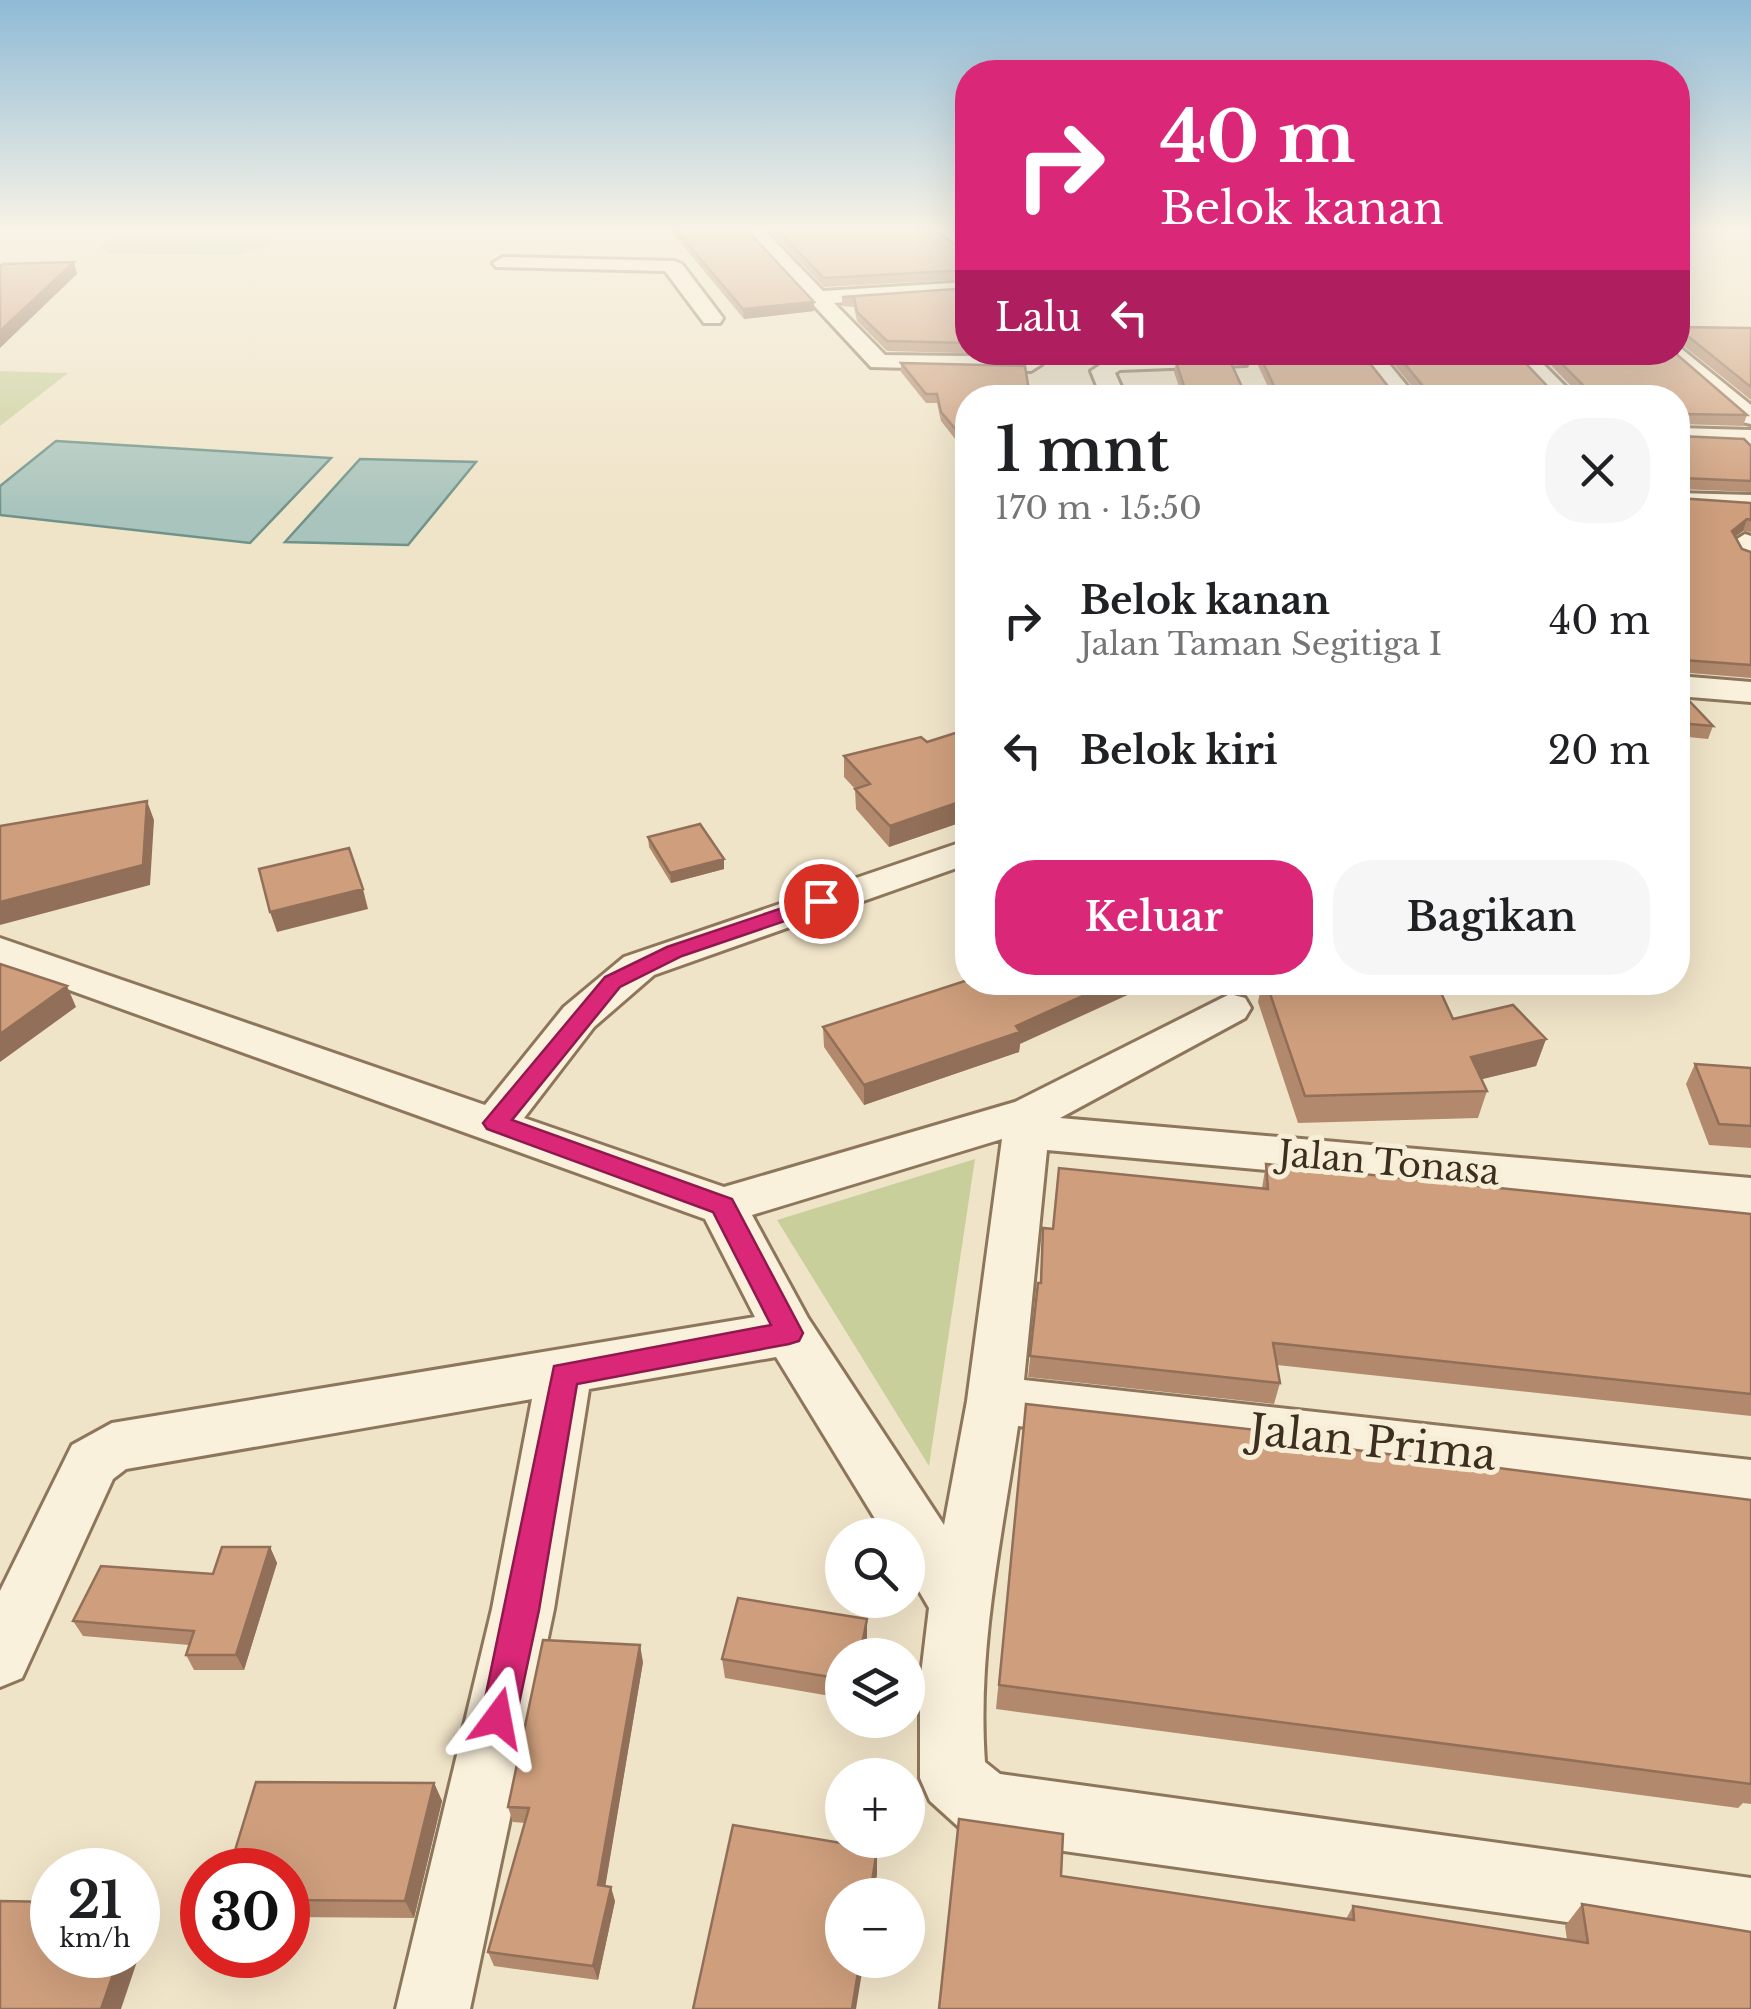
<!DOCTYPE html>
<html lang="id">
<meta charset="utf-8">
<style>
body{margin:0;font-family:"Libre Baskerville",serif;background:#f6f6f6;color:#202124;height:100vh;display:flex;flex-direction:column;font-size:38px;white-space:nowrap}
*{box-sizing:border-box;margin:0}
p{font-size:32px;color:#757577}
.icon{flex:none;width:55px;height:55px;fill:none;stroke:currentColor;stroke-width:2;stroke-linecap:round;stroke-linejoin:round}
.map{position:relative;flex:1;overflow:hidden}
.panel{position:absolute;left:955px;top:385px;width:735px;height:610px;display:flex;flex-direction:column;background:#fff;border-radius:40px;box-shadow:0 10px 40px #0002}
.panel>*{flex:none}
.guide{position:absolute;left:955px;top:60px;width:735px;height:305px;border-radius:40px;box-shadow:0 10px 40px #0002;background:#db2777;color:#fff;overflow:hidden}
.tools{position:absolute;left:825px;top:1518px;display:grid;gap:20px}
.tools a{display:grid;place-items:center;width:100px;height:100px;border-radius:50%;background:#fff;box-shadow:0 10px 40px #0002;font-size:50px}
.speed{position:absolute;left:30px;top:1848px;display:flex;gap:20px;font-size:50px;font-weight:700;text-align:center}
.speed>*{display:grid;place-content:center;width:130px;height:130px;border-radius:50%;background:#fff;box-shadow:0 10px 40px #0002;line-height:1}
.speed small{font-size:25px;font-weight:400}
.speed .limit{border:15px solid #d22;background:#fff;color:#111}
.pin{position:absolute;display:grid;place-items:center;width:85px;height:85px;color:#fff;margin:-42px;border:5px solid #fff;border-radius:50%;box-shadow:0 2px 10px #0007}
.me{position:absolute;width:110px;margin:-55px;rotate:13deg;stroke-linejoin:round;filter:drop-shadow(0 0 8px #0008)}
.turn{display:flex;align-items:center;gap:35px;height:210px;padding:0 40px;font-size:45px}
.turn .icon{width:130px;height:130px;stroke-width:2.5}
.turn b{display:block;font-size:70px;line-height:85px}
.then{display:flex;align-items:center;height:95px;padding:0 40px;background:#0003;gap:20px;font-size:38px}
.round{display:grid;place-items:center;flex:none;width:105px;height:105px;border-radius:40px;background:#f6f6f6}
.summary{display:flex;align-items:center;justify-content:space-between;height:170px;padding:0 40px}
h1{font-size:60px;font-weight:600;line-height:75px}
.button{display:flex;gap:20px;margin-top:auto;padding:20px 40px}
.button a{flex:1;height:115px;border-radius:40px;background:#db2777;color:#fff;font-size:40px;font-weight:600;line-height:115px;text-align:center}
.button a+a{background:#f6f6f6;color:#202124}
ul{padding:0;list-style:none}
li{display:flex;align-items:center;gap:30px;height:130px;padding:0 40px}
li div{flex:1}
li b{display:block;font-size:38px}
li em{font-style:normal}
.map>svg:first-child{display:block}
.green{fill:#c9cf9b}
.water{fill:#a9c4bc;stroke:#6f938a;stroke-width:2.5}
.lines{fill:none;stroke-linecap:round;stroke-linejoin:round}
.street-casing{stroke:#8d765c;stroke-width:6}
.street{fill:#faf1dc;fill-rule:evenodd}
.wall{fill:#b2896c}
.shaded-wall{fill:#916f58}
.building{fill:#cf9f7d;stroke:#916f58;stroke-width:2.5}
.route{fill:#db2777;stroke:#8e194d;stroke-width:2.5}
.labels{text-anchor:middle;stroke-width:10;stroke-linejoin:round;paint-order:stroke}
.street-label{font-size:35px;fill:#3d2e20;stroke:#f7eed8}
.near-street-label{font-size:42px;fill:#3d2e20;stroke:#f7eed8}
</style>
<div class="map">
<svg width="1751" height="2009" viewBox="0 0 1751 2009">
<rect width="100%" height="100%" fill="#f0e4c8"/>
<path class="green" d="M 120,229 L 281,229 L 264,248 L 238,255 L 110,254 L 98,248 Z
M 0,371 L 68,373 L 0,426 Z
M 975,1159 L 929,1466 L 777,1220 Z"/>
<path class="water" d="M 56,441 L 331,458 L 250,543 L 0,515 L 0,486 Z
M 360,459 L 476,462 L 408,545 L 285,542 Z"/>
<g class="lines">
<g class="street-casing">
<path id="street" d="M 743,229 L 763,229 L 823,291 L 968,282 L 968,294 L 834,303 L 885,355 L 1031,357 L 1042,364 L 1031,371 L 871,367 Z
M 927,229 L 947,229 L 968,246 L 968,262 Z
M 503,257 L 674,261 L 682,264 L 723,318 L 720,323 L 704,323 L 665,271 L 496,267 L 493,263 Z
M 1678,346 L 1751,405 L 1751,424 L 1742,422 L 1663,352 L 1678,352 Z
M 1355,352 L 1379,352 L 1417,398 L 1392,398 Z
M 1507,352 L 1531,352 L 1577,398 L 1551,398 Z
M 1238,353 L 1246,355 L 1246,365 L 1120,370 L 1115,373 L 1126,398 L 1102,398 L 1091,371 L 1114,356 Z
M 1678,428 L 1751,430 L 1751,446 L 1678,444 Z
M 1678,493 L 1751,495 L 1751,511 L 1678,509 Z
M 1745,534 L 1751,536 L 1751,562 L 1741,559 L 1731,543 Z
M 1678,676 L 1751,682 L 1751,702 L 1678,696 Z
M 968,840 L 968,864 L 654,975 L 594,1027 L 524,1118 L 724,1187 L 1015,1102 L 1230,994 L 1245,998 L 1251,1008 L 1245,1018 L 1060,1118 L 1751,1178 L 1751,1214 L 1047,1150 L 1024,1380 L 1751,1460 L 1751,1510 L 1018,1426 C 1002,1538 977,1648 985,1762 L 1000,1774 L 1751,1878 L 1751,1948 L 986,1840 L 962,1830 L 930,1801 L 920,1778 L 920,1683 L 929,1608 L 908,1572 L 908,1535 L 885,1535 L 776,1357 L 589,1389 L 554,1609 L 470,2009 L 396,2009 L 492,1609 L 532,1399 L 126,1469 L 113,1479 L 22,1678 L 0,1687 L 0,1591 L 72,1445 L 112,1423 L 755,1317 L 705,1219 L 0,965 L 0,938 L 485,1105 L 564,1007 L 624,957 ZM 1002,1139 L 967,1401 L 944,1525 L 808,1318 L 752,1215 Z"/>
</g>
<use href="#street" class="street"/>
</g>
<path class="wall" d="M 669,229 L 746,229 L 814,311 L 744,319 Z
M 768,229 L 933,229 L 968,253 L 968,279 L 824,287 Z
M 953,229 L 968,229 L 968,241 Z
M 968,288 L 968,352 L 1035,352 L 1035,355 L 887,351 L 857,321 L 854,307 L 842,306 L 842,297 Z
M 1678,327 L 1751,328 L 1751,400 L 1680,343 Z
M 1253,352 L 1361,352 L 1391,390 L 1416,391 L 1388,357 L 1389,352 L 1551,390 L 1576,391 L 1538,352 L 1674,352 L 1747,415 L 1743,426 L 1680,424 L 1679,436 L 1751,446 L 1751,492 L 1680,489 L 1678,498 L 1751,503 L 1751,532 L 1743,531 L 1735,537 L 1742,549 L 1751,552 L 1751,678 L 1678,672 L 1678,674 L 1678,398 L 1183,398 L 1174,372 L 1176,362 L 1243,389 L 1270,391 L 1253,355 Z
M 901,363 L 1029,391 L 1029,398 L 968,398 L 968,448 L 963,449 L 941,421 L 937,403 L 926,403 L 901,372 Z
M 1678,689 L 1713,726 L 1708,739 L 1678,736 Z
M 968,729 L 968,820 L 889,847 L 856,809 L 855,789 L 844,777 L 844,756 L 927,742 Z
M 648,837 L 724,859 L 724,869 L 671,883 L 649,847 Z
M 1262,982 L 1436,982 L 1453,1019 L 1546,1039 L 1536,1066 L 1482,1079 L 1487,1091 L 1478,1118 L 1298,1123 L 1258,1002 Z
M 823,1027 L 1020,1044 L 1019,1052 L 864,1105 L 824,1047 Z
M 1695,1064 L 1751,1068 L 1751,1148 L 1709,1145 L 1686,1084 Z
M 1266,1164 L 1751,1214 L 1751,1416 L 1277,1365 L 1280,1383 L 1274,1404 L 1028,1377 L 1038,1283 L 1040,1283 L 1043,1228 L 1053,1229 L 1262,1188 Z
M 1026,1404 L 1293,1442 L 1751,1500 L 1751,1804 L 1743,1803 L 1738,1808 L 996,1709 Z
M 270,1547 L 277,1563 L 244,1670 L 194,1670 L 186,1655 L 189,1645 L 83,1636 L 73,1621 L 213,1574 Z
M 867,1619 L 867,1638 L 864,1655 L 842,1655 L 842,1698 L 725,1678 L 722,1659 Z
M 643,1662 L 605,1886 L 615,1901 L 598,1980 L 494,1966 L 488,1952 L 525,1823 L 513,1822 L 508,1807 Z
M 434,1783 L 442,1801 L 414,1918 L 288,1917 L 288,1870 Z
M 1061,1876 L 1346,1919 L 1353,1906 L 1567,1940 L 1565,1926 L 1582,1904 L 1751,2009 Z"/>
<path class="shaded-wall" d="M 74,262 L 77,274 L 0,348 L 0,331 Z
M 814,302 L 814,311 L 744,319 L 743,309 Z
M 1684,333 L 1680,343 L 1678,344 L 1678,336 Z
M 964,439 L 968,439 L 968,448 L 963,449 Z
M 1747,519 L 1743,531 L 1727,542 L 1732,531 Z
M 968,799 L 968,820 L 889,847 L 890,826 Z
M 147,801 L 154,820 L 150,885 L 0,925 L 0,902 Z
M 724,859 L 724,869 L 671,883 L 670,873 Z
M 363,889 L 368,909 L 277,932 L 270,912 Z
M 1114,982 L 1156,982 L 1020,1044 L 1019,1052 L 864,1105 L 864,1085 L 1016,1026 Z
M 67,986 L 76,1007 L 0,1062 L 0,1034 Z
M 1546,1039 L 1536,1066 L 1462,1084 L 1471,1057 Z
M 270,1547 L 277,1563 L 244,1670 L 236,1655 Z
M 867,1619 L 867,1638 L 864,1655 L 860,1655 Z
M 640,1645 L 643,1662 L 603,1900 L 598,1885 Z
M 434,1783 L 442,1801 L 414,1918 L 405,1901 Z
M 877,1849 L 877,1875 L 873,1895 L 870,1895 Z
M 611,1887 L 615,1901 L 598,1980 L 593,1966 Z
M 138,1903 L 151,1920 L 121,2009 L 101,2009 L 120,1955 L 138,1955 Z
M 860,1960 L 864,1960 L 856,2009 L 852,2009 Z"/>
<path class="building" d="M 675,229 L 746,229 L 814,302 L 743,309 Z
M 776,229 L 933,229 L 968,253 L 968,270 L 824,278 Z
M 74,262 L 0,331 L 0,266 L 3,264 Z
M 968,288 L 968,343 L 887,341 L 857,312 L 854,297 L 842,297 Z
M 1678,327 L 1751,328 L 1751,387 L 1684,333 L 1678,336 Z
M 1258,352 L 1361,352 L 1391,390 L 1419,391 L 1422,385 L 1395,352 L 1515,352 L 1551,390 L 1580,391 L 1583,385 L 1550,352 L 1674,352 L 1747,415 L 1682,414 L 1679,436 L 1744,439 L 1751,446 L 1751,481 L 1682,478 L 1678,498 L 1751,503 L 1751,520 L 1747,519 L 1732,531 L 1742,549 L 1751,552 L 1751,665 L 1683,660 L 1678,666 L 1678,398 L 1188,398 L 1176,362 L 1230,361 L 1243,389 L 1271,391 L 1274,386 Z
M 901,363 L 1025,366 L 1029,391 L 1016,391 L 1018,398 L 968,398 L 968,439 L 964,439 L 941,412 L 937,394 L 926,394 Z
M 1678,689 L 1713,726 L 1678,723 Z
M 968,729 L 968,799 L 890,826 L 855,789 L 870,784 L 844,756 L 921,737 L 927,742 Z
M 147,801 L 143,865 L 0,902 L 0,826 Z
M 700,824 L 724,859 L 670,873 L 648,837 Z
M 349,848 L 363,889 L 270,912 L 259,869 Z
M 0,964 L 67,986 L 0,1034 Z
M 968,980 L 968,982 L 979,982 L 983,987 L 994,982 L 1114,982 L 1016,1026 L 1020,1032 L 864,1085 L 823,1027 Z
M 1266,982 L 1436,982 L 1453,1019 L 1513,1005 L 1546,1039 L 1471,1057 L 1487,1091 L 1305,1096 Z
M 1695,1064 L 1751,1068 L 1751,1126 L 1719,1124 Z
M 1266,1164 L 1751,1214 L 1751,1394 L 1273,1343 L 1280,1383 L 1030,1356 L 1038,1283 L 1041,1283 L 1043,1228 L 1053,1229 L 1059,1168 L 1268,1189 Z
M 1026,1404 L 1291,1434 L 1293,1442 L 1751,1500 L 1751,1784 L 999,1685 Z
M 222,1547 L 270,1547 L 236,1655 L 186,1655 L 194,1631 L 73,1621 L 101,1566 L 213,1574 Z
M 738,1598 L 867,1619 L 860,1655 L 842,1655 L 842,1679 L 722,1659 Z
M 543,1640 L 640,1645 L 598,1885 L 611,1887 L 593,1966 L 488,1952 L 529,1808 L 508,1807 Z
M 256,1782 L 434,1783 L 405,1901 L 288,1900 L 288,1870 L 229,1870 Z
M 959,1819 L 1063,1834 L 1061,1876 L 1354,1920 L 1353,1906 L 1588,1943 L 1582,1904 L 1751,1932 L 1751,2009 L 939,2009 Z
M 733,1825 L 877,1849 L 870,1895 L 842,1895 L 842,1960 L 860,1960 L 852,2009 L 693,2009 Z
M 0,1901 L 52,1902 L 52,1955 L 120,1955 L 101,2009 L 0,2009 Z"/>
<linearGradient id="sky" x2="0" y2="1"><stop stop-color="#8fbad6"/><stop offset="0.45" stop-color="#f8f3e6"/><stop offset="1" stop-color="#f8f3e6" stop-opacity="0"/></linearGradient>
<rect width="1751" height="510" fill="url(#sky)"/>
<path class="route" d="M 821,895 L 832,901 L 829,906 L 682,956 L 620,987 L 512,1120 L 732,1199 L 803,1333 L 799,1341 L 789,1344 L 577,1384 L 539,1610 L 516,1718 L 511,1731 L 498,1736 L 486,1731 L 481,1718 L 554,1366 L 771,1325 L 713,1212 L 487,1129 L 483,1123 L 605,977 L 667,947 Z"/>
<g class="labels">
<g class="street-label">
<text transform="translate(1389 1163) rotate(5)" y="12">Jalan Tonasa</text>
</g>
<g class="near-street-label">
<text transform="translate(1373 1442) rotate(6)" y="15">Jalan Prima</text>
</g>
</g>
</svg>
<div class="tools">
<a><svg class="icon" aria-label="search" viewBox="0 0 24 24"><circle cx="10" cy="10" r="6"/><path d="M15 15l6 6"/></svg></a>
<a><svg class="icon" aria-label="layers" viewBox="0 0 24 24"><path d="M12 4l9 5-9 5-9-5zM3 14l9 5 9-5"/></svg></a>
<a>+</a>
<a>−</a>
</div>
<div class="speed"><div>21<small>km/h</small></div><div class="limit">30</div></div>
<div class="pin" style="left:821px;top:901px;background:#d93025"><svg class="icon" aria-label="arrive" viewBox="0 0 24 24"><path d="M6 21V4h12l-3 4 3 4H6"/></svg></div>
<svg class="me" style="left:498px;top:1718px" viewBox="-20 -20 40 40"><path d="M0-17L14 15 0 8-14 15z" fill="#db2777" stroke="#fff" stroke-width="4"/></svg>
<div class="guide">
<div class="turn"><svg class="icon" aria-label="right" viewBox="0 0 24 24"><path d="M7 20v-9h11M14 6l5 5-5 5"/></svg><div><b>40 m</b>Belok kanan</div></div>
<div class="then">Lalu<svg class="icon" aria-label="left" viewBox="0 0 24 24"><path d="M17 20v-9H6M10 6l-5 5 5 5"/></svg></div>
</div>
<section class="panel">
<div class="summary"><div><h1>1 mnt</h1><p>170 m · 15:50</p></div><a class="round"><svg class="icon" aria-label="close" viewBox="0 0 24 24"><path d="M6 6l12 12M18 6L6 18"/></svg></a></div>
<ul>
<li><svg class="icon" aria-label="right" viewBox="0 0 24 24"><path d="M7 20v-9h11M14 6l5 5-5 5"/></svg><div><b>Belok kanan</b><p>Jalan Taman Segitiga I</p></div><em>40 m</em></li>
<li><svg class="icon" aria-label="left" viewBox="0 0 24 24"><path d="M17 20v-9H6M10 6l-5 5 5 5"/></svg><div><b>Belok kiri</b></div><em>20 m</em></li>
</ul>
<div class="button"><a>Keluar</a><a>Bagikan</a></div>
</section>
</div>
